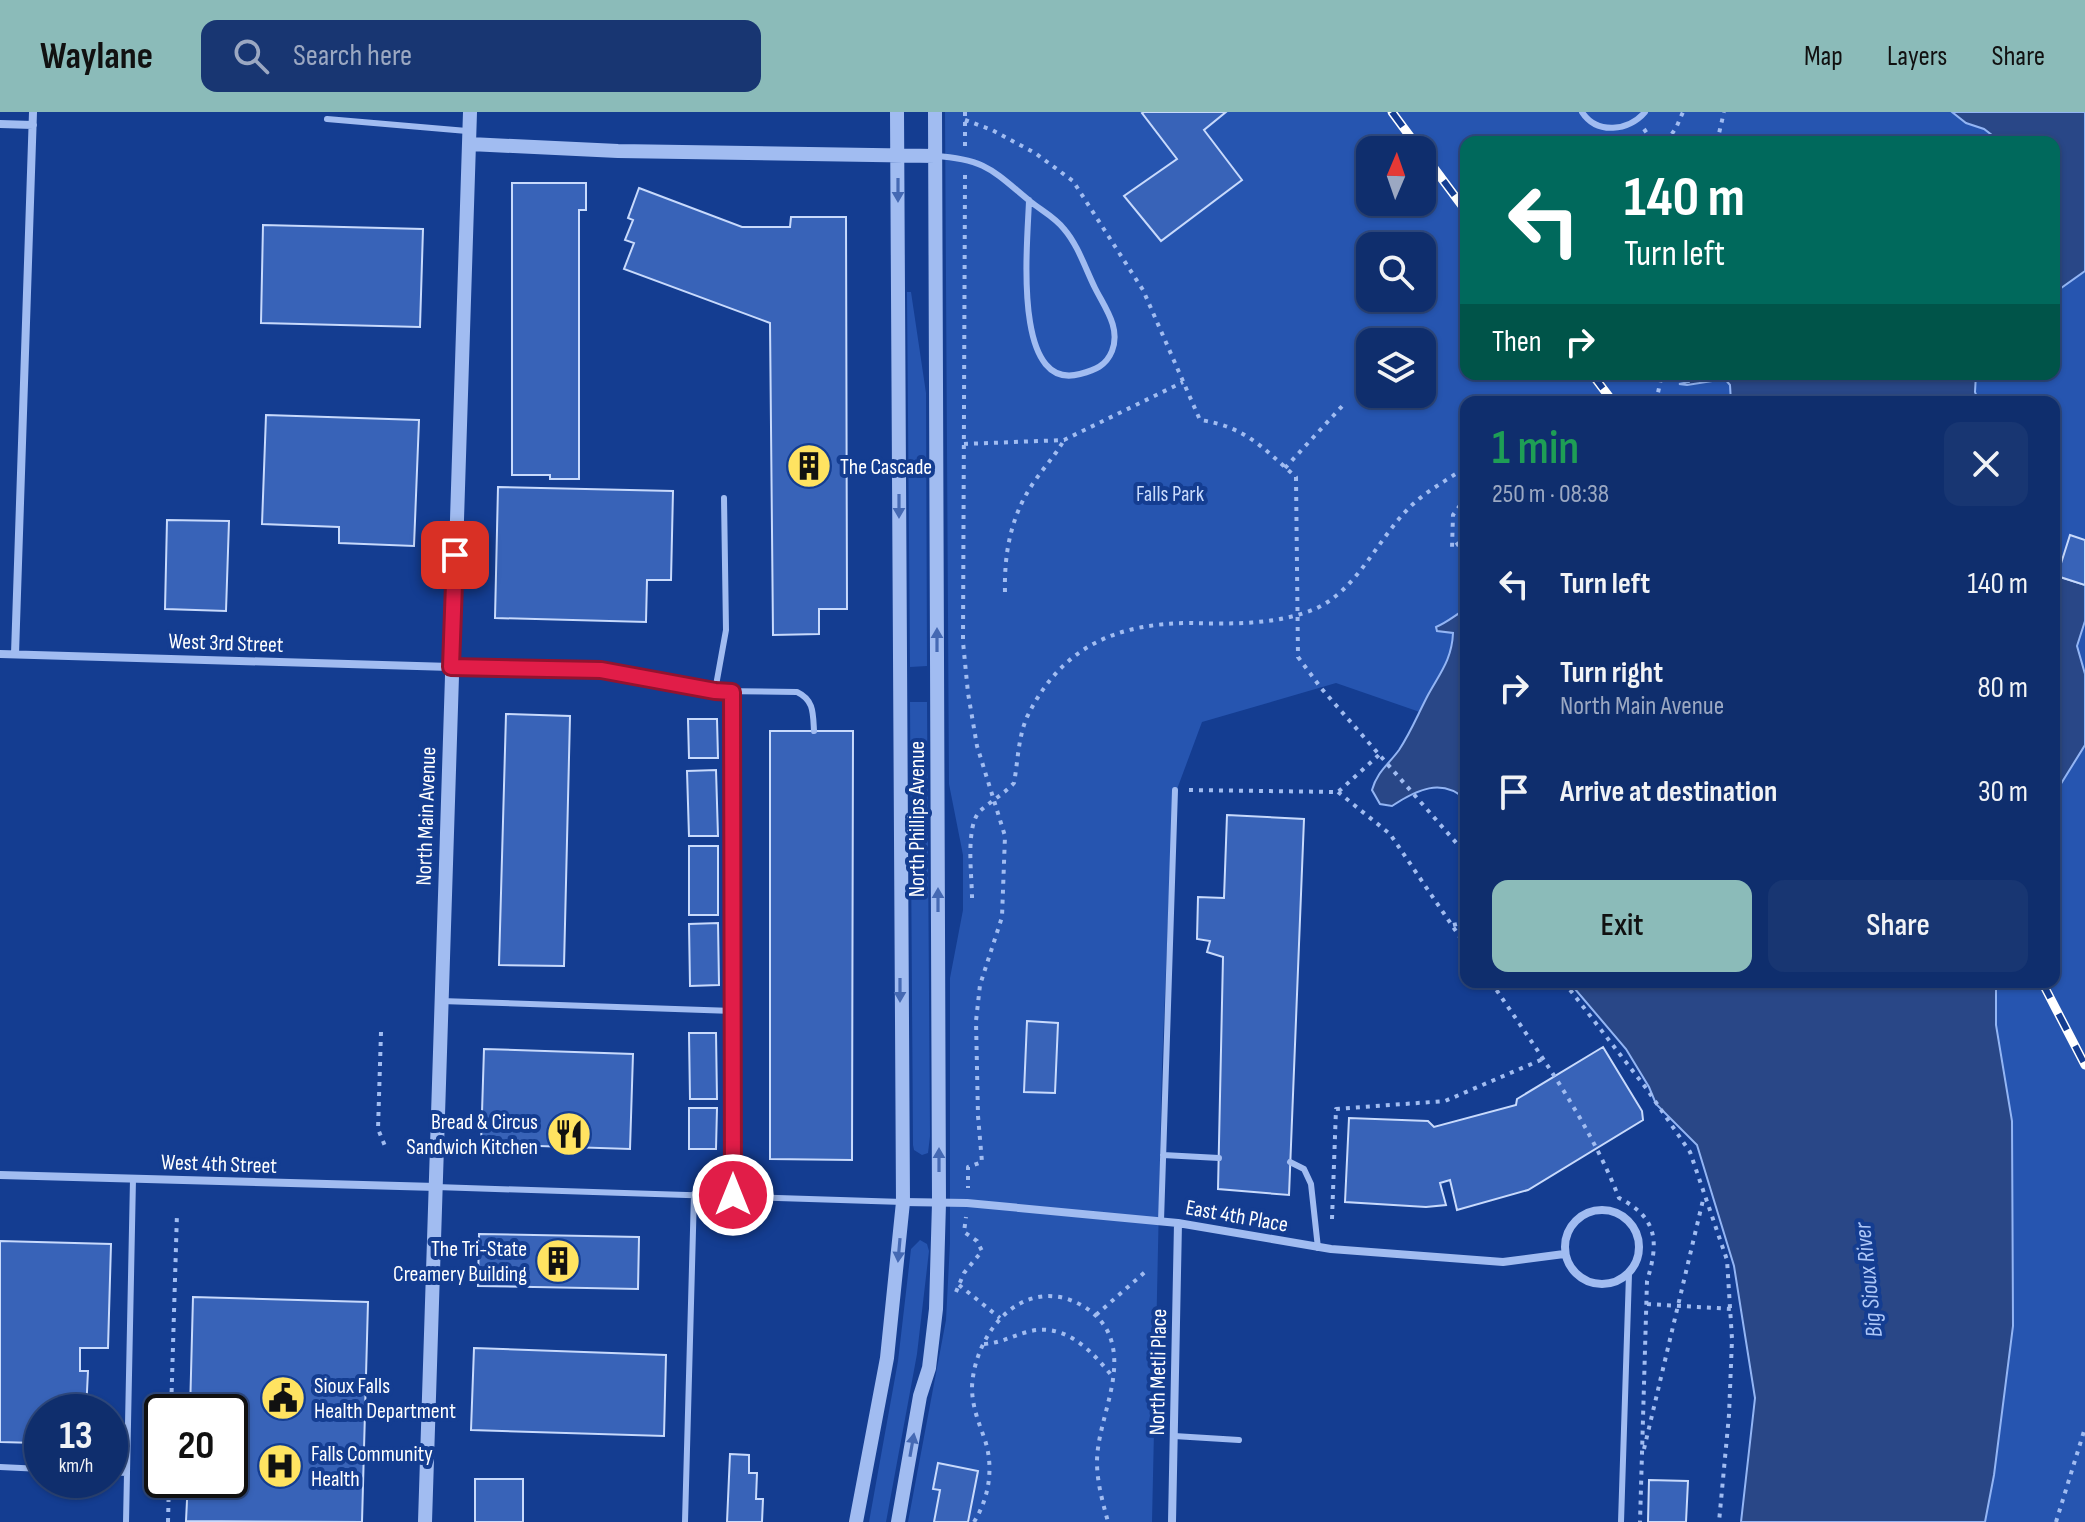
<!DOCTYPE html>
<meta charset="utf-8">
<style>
body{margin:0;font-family:"Sofia Sans Condensed",sans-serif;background:#183672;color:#f1f3f6;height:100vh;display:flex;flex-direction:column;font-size:30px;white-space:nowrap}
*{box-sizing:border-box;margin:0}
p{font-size:26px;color:#9ba8c2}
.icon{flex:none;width:44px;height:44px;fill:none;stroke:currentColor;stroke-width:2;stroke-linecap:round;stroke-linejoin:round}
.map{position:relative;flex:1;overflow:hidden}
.side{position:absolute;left:1460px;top:284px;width:600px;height:592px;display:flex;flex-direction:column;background:#0f2e6d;border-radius:16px;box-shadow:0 2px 6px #0004,0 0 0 2px #2f4a80}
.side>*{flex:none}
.top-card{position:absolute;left:1460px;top:24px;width:600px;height:244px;border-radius:16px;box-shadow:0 2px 6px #0004,0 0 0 2px #2f4a80;background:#00695c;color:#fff;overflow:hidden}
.needle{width:52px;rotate:2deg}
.buttons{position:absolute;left:1356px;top:24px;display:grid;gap:16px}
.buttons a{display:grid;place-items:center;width:80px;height:80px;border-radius:16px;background:#0f2e6d;box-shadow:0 2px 6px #0004,0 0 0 2px #2f4a80;font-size:40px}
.speed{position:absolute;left:24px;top:1282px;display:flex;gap:16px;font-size:40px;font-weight:700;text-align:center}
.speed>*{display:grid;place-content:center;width:104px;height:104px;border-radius:50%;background:#0f2e6d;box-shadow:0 2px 6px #0004,0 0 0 2px #2f4a80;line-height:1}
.speed small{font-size:20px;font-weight:400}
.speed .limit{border:4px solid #111;border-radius:12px;background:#fff;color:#111}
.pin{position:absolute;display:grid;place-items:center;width:68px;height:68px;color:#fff;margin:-34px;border-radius:16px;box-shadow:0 4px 12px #0006}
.me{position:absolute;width:88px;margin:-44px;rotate:0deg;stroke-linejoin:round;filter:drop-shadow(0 0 6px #0008)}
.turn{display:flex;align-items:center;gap:28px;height:168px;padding:0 32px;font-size:36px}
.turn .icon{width:104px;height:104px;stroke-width:2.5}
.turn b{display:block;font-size:56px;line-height:68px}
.then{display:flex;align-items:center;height:76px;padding:0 32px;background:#0003;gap:16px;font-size:30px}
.round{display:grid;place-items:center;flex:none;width:84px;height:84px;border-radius:16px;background:#183672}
.headline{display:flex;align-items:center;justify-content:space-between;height:136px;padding:0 32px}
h1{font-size:48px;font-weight:600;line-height:60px;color:#1e9e55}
.cta{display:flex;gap:16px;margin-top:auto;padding:16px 32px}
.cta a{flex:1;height:92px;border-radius:16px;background:#8bbbb9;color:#111;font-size:32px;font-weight:600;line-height:92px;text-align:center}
.cta a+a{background:#183672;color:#f1f3f6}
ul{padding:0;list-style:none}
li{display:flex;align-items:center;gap:24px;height:104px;padding:0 32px}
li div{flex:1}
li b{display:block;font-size:30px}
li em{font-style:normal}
header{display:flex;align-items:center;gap:48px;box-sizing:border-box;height:112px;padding:0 40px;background:#8bbbb9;color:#111}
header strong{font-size:38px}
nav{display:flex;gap:44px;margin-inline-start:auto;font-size:28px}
.search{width:560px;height:72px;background:#183672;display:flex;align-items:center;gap:20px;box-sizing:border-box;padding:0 28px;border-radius:16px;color:#9ba8c2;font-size:30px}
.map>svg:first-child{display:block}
.green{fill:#2655b0;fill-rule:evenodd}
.water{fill:#294787;stroke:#93b5f4;stroke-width:2}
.building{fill:#3863b8;stroke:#c8dafc;stroke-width:2}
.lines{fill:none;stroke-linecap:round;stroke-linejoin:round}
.path{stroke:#a1bcf1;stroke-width:4;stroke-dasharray:4 6;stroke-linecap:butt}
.service{stroke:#a1bcf1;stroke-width:6}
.minor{stroke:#a1bcf1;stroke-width:8}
.tertiary{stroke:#a1bcf1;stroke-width:14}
.rail-casing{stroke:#fff;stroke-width:9}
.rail{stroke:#143d91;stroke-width:6;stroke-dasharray:18;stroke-linecap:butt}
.oneway{fill:#4569b3}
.route-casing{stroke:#92132f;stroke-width:20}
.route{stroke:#e11d48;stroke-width:14}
.labels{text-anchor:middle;stroke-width:8;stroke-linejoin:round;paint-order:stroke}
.poi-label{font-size:22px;fill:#fff;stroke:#143d91;text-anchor:start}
.park-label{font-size:22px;fill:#c8dafc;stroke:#143d91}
.street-label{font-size:22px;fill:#fff;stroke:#143d91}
.water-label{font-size:24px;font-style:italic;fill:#adc7f8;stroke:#143d91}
</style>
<header>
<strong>Waylane</strong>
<div class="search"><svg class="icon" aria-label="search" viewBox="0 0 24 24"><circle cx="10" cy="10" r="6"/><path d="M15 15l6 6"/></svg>Search here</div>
<nav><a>Map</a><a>Layers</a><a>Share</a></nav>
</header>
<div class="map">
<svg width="2085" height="1410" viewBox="0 0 2085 1410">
<rect width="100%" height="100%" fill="#143d91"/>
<path class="green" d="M 945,0 L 2085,0 L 2085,1410 L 1854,1410 L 1743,870 L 2054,870 L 2054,290 L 1466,290 L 1466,616 L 1336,571 L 1202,610 L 1173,688 L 1162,954 L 1152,1410 L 908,1410 L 946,1208 L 950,1131 L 950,866 L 963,798 L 963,743 L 949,672 ZM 1466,30 L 2054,30 L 2054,262 L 1466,262 ZM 1370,38 L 1422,38 L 1422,90 L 1370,90 ZM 1370,134 L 1422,134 L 1422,186 L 1370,186 ZM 1370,230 L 1422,230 L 1422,282 L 1370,282 Z
M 907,180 L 911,180 L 926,281 L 927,554 L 910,555 Z
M 910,590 L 927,590 L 930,1024 L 928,1041 L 922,1043 L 914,1038 L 913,1033 Z
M 920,1128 L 927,1132 L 929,1139 L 917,1242 L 886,1410 L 869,1410 L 898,1249 L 911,1137 Z"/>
<path class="water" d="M 1952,0 L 2085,0 L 2085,159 L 2054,181 L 2054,30 L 2001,30 L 1984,17 L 1966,11 Z
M 1701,262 L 1976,262 L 1975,280 L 1979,290 L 1731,290 L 1730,273 L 1725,267 L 1687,273 L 1679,272 L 1689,270 L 1690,266 L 1700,265 Z
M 2054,453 L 2057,464 L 2085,473 L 2085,509 L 2077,534 L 2085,562 L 2085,633 L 2054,683 Z
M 1466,497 L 1466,688 C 1442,665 1416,678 1392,694 L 1380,692 L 1372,678 C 1377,660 1388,653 1399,638 C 1411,620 1418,602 1428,583 C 1440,561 1452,547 1453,521 L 1437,519 L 1436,515 C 1448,510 1455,503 1466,497 Z
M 1569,870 L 1996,870 L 1996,913 L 2012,1009 L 2013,1214 L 1994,1363 L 1985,1410 L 1741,1410 L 1755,1286 L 1734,1154 L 1697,1033 L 1656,992 L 1649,975 L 1626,937 Z"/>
<path class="building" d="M 1144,0 L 1226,0 L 1204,18 L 1242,68 L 1161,129 L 1124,84 L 1177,47 L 1142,1 Z
M 512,71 L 586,71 L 586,98 L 579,98 L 579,367 L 550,367 L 550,363 L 512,363 Z
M 639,76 L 742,115 L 790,115 L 791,105 L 846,105 L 847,497 L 819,497 L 819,522 L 773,523 L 770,211 L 624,157 L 634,131 L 625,128 L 633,108 L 628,106 Z
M 263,113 L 423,117 L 420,215 L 261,211 Z
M 266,303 L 419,308 L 414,434 L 339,431 L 339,415 L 262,412 Z
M 498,375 L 673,379 L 671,468 L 647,468 L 646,510 L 495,506 Z
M 167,408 L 229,409 L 226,499 L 165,497 Z
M 2070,423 L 2085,428 L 2085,473 L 2057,464 Z
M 506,602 L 570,604 L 564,854 L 499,853 Z
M 688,607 L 717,607 L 718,646 L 689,646 Z
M 770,619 L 853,619 L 852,1048 L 770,1047 Z
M 716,658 L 718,724 L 689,724 L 687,659 Z
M 1227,703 L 1304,707 L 1289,1083 L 1218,1077 L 1223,845 L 1207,840 L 1210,829 L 1197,827 L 1198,785 L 1224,786 Z
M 689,734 L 718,734 L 718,803 L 689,803 Z
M 718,811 L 719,873 L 690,874 L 689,812 Z
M 1027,909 L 1058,911 L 1055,981 L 1024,980 Z
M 689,921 L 716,921 L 717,987 L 690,987 Z
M 1603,935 L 1642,999 L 1643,1008 L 1528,1078 L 1457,1098 L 1450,1068 L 1440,1071 L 1446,1093 L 1426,1095 L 1345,1090 L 1349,1006 L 1428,1009 L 1434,1015 L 1516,993 L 1517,987 Z
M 484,937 L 633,942 L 630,1037 L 481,1032 Z
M 689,996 L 717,996 L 716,1037 L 689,1037 Z
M 479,1122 L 639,1125 L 638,1177 L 478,1174 Z
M 0,1129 L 111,1132 L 108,1236 L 80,1236 L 80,1259 L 88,1259 L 86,1300 L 42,1300 L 42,1304 L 36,1304 L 36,1331 L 0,1330 Z
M 193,1185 L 368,1190 L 362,1410 L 186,1409 L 188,1368 L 230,1368 L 230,1300 L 190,1300 Z
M 474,1236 L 666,1243 L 664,1324 L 471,1318 Z
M 730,1342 L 749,1343 L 749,1361 L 757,1361 L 756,1387 L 763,1387 L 762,1410 L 727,1410 Z
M 938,1351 L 978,1359 L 968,1410 L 934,1410 L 940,1378 L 933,1377 Z
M 475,1367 L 523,1367 L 523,1410 L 475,1410 Z
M 1649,1368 L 1688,1369 L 1686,1410 L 1648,1410 Z"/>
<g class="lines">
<path class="path" d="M 965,0 L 965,35
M 965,8 L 992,18 L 1035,41 L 1073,69 L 1143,178 L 1200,308 C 1246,315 1263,336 1296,365 L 1298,545 L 1321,576 L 1466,742
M 1644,17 L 1653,30
M 1666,30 L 1676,16 L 1683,0
M 1717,30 L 1724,0
M 965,63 L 963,530 L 968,581 L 977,634 L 1005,724 L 1002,805 L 980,873 L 976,909 L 978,1004 L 982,1050 L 968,1055 L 968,1076
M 1656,290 L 1662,262
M 964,332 L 1064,328 L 1183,270
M 1285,356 L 1345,291
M 1466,385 L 1453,403 L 1452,436 L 1462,429 L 1466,421
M 1005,480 C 1004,441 1011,403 1034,370 C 1044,355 1055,344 1064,328
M 1189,678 L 1338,680 L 1380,642
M 1338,680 L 1390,722 L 1466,834
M 972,786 C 972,764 965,714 980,699 C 991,689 1004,682 1014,671 C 1018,649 1018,626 1027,605 C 1061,535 1116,511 1191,511 C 1231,512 1279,513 1317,496 C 1357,477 1377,429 1407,398 C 1424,380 1446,369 1466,355
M 1453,813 L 1466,810
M 1491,870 C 1537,938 1589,1009 1619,1086 C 1658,1106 1659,1130 1647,1169 L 1640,1410
M 1564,870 L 1646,976 L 1690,1040 L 1727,1148 L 1732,1227 L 1729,1303 L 1719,1410
M 381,920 L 378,1017 L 385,1034
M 1332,1107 L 1336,997 L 1445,989 L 1543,947
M 959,1173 L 1000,1206
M 956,1180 L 964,1161 L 982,1139 L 977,1129 L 964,1120 L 966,1105
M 1647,1192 L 1732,1197
M 1096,1203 L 1145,1160
M 984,1232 C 1001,1231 1012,1224 1027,1220 C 1064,1209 1092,1239 1112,1264
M 171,1300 L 177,1101
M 1644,1337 L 1703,1088
M 168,1410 L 169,1368
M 974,1410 C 989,1386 994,1356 985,1328 C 979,1311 972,1295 972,1275 C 974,1228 1012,1173 1064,1186 C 1082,1191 1098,1202 1107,1218 C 1128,1259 1097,1308 1097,1350 C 1097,1371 1103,1391 1108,1410
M 2056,1410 L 2085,1316"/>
<path class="service" d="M 1582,0 C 1597,23 1629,19 1645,0
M 327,7 L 467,19
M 935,44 C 986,47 993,59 1031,90 C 1041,98 1056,106 1064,117 C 1078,133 1086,158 1095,176 C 1105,196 1121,216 1112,239 C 1106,254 1095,258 1080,262 C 1011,281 1028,127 1029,88
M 453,555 L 601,558 L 715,579 L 797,580 C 814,588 813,601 814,619
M 715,579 L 726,518 L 724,386
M 732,580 L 733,1083
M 441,889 L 733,899
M 1163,1043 L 1219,1046
M 1290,1050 L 1304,1057 L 1311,1072 L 1318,1136
M 436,1075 L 903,1090
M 1161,1109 L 1175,678
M 1174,1324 L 1239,1328
M 0,1355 L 42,1357
M 110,1360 L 126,1361
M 126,1410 L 133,1067
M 685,1410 L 694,1082
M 1621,1410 L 1629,1162"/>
<path class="minor" d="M 0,12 L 33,13
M 0,542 L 451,555
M 15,542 L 33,0
M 0,1063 L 436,1075
M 903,1090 L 967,1091 L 1178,1111 L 1331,1137 L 1503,1150 L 1564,1142
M1565 1135a37 37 0 1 1 74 0a37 37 0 1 1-74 0Z
M 1172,1410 L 1178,1111"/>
<path class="tertiary" d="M 470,32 L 618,39 L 935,44
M 425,1410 L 470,0
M 856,1410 L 887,1246 L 903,1090 L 897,0
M 898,1410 L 920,1284 L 929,1256 L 936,1197 L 939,1091 L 935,0"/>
<g class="rail-casing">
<path id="rail" d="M 1392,0 L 1420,38
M 1422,40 L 1466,99
M 1592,262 L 1613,290
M 2042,870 L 2085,953"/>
</g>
<use href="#rail" class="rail"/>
</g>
<defs><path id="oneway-solid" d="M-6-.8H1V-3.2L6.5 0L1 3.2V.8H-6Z" transform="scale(2)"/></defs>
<g class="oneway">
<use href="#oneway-solid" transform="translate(898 78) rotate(90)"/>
<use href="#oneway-solid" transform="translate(899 394) rotate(90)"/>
<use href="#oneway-solid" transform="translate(937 528) rotate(-90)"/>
<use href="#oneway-solid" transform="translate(938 788) rotate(-90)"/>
<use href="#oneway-solid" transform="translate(900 878) rotate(90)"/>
<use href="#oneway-solid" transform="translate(939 1048) rotate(-90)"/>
<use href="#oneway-solid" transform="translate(899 1138) rotate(95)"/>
<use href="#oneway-solid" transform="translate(912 1333) rotate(-80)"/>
</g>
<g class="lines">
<g class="route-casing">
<path id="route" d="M 455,443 L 451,555 L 601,558 L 715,579 L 732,580 L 733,1083"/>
</g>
<use href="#route" class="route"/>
</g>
<defs>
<g id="building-disc" transform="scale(2.3)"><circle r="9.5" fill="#ffe361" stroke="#143d91"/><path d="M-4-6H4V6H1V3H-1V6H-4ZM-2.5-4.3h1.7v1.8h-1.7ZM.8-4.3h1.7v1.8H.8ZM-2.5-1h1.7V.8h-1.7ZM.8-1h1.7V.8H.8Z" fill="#111"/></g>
<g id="restaurant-disc" transform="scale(2.3)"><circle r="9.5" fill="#ffe361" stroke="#143d91"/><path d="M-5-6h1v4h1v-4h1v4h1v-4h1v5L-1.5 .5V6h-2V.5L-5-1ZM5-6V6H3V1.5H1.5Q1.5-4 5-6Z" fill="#111"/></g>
<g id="civic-disc" transform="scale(2.3)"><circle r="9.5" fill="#ffe361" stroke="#143d91"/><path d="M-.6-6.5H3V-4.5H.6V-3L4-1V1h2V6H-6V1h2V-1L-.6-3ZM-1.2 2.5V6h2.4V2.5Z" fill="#111"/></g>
<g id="hospital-disc" transform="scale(2.3)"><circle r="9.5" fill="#ffe361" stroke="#143d91"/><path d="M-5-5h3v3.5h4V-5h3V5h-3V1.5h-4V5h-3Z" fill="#111"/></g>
</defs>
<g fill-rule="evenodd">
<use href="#building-disc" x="809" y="354"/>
<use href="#restaurant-disc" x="569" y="1022"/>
<use href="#building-disc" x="558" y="1149"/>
<use href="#civic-disc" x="283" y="1286"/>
<use href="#hospital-disc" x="280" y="1354"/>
</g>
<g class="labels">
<g class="poi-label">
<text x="840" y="362">The Cascade</text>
<text x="538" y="1017" text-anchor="end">Bread &amp; Circus<tspan x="538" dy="25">Sandwich Kitchen</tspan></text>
<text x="527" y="1144" text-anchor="end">The Tri-State<tspan x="527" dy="25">Creamery Building</tspan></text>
<text x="314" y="1281">Sioux Falls<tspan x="314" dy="25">Health Department</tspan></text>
<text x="311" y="1349">Falls Community<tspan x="311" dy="25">Health</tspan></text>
</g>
<g class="park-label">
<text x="1170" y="389">Falls Park</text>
</g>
<g class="street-label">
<text transform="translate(226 530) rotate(2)" y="8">West 3rd Street</text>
<text transform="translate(425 704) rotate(-88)" y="8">North Main Avenue</text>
<text transform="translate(916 707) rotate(-90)" y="8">North Phillips Avenue</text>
<text transform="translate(219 1051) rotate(2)" y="8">West 4th Street</text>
<text transform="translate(1237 1103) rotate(10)" y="8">East 4th Place</text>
<text transform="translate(1157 1260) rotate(-89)" y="8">North Metli Place</text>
</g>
<g class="water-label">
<text transform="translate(1868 1168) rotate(-96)" y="8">Big Sioux River</text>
</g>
</g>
</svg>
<div class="buttons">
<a><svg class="needle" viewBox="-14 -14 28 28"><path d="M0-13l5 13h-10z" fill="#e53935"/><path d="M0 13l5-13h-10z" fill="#9ba8c2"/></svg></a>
<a><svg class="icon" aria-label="search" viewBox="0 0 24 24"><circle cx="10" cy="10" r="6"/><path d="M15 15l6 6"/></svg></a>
<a><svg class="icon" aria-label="layers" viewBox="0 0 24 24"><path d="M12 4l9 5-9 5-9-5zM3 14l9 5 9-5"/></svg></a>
</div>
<div class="speed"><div>13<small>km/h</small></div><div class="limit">20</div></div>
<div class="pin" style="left:455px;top:443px;background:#d93025"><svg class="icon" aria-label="arrive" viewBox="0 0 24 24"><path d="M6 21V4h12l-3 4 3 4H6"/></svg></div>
<svg class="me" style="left:733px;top:1083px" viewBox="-20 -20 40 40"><circle r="17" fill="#e11d48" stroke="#fff" stroke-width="3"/><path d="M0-11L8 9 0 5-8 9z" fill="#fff"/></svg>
<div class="top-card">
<div class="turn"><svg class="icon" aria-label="left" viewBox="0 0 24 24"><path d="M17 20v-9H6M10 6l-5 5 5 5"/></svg><div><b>140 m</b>Turn left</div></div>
<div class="then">Then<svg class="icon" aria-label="right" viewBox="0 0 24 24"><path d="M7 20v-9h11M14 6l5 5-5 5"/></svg></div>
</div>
<section class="side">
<div class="headline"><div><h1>1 min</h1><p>250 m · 08:38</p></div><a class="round"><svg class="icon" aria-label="close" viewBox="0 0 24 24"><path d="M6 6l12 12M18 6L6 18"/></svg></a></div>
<ul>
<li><svg class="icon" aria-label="left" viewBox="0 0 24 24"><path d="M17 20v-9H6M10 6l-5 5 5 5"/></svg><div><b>Turn left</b></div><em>140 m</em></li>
<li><svg class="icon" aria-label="right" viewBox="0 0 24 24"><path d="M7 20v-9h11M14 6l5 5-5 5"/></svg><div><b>Turn right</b><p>North Main Avenue</p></div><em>80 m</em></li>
<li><svg class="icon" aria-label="arrive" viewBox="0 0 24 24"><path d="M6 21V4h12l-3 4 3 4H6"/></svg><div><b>Arrive at destination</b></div><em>30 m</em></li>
</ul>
<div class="cta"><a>Exit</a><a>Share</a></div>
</section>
</div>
